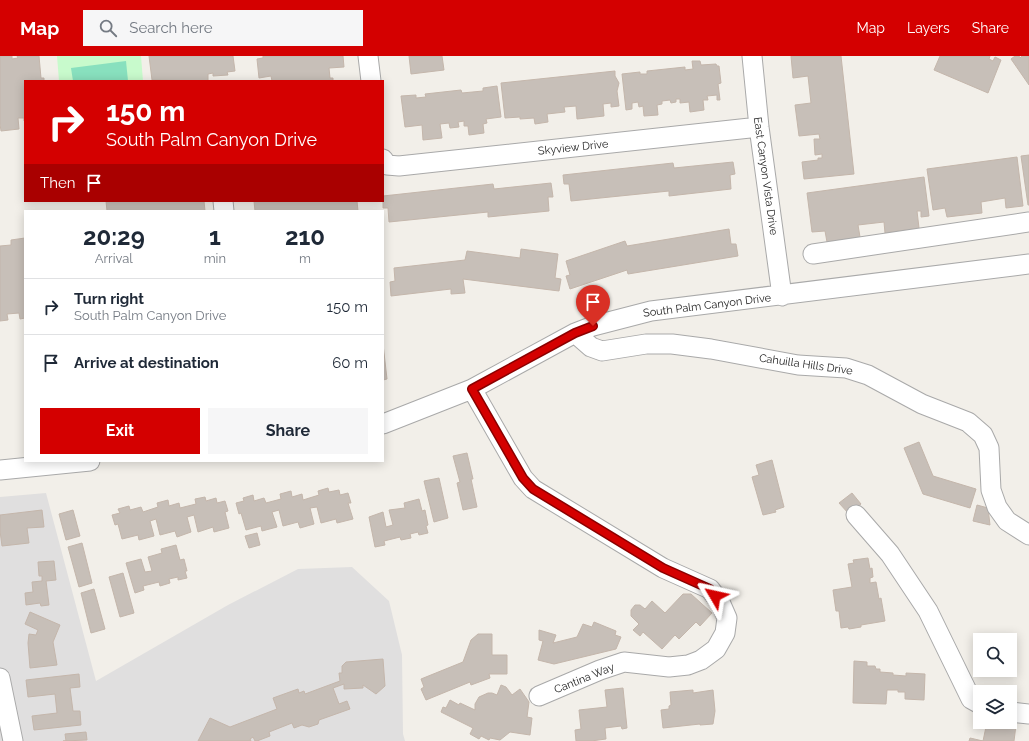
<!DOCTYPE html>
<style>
body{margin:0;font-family:Raleway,sans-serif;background:#f6f6f7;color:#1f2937;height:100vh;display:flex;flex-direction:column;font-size:15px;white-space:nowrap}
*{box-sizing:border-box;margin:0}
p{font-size:13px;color:#747a83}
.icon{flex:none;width:22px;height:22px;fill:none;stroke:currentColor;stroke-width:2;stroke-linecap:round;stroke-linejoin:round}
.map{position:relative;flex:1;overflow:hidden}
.panel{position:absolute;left:24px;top:154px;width:360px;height:252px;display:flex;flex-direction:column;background:#fff;border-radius:0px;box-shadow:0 2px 10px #0003}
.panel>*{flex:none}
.guide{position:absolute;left:24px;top:24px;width:360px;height:122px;border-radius:0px;box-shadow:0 2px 10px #0003;background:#d40000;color:#fff;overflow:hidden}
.fabs{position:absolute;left:973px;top:577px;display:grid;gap:8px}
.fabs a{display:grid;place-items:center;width:44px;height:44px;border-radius:0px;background:#fff;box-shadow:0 2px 10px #0003;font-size:20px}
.pin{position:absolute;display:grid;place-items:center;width:34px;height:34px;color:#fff;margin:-41px -17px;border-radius:50% 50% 50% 0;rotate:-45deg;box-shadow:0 0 4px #0007}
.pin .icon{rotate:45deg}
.me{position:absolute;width:44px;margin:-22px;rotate:306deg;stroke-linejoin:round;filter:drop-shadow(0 0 3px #0008)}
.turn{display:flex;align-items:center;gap:14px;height:84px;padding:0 16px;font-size:18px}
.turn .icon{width:52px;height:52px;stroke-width:2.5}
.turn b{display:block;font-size:28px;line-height:34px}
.then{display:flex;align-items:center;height:38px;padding:0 16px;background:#0003;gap:8px;font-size:15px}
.eta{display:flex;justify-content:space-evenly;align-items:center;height:68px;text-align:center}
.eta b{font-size:24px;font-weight:700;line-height:28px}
.button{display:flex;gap:8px;margin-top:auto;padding:8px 16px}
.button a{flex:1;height:46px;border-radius:0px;background:#d40000;color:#fff;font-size:16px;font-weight:700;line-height:46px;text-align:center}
.button a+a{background:#f6f6f7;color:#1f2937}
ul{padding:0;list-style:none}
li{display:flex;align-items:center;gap:12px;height:56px;padding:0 16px;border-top:1px solid #e0e1e3}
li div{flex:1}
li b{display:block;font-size:15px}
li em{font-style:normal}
header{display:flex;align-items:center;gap:24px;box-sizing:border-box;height:56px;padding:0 20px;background:#d40000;color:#fff}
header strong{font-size:19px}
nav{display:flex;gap:22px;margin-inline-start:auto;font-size:14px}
.search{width:280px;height:36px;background:#f6f6f7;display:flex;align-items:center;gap:10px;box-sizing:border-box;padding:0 14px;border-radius:0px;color:#747a83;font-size:15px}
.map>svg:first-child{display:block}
.residential{fill:#e0dfdf}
.park{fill:#c8facc}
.pitch{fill:#88e0be}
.building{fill:#c7bfb8;stroke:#c4b6ab}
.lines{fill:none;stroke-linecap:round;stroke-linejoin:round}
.minor-casing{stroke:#a9a9a9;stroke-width:21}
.minor{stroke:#fff;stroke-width:19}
.route-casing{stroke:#8a0000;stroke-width:10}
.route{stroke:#d40000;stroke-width:7}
.labels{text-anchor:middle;stroke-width:3.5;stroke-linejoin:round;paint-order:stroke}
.street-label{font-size:11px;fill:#222;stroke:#fff}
</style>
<header>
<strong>Map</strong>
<div class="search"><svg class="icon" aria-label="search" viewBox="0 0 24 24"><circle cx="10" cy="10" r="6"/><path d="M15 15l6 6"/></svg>Search here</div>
<nav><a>Map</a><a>Layers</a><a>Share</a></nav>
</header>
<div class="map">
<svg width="1029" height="685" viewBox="0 0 1029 685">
<rect width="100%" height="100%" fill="#f2efe9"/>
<path class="residential" d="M 46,437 L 96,625 L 228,549 L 298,513 L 352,511 L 389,545 L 402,599 L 403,678 L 405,685 L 0,685 L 0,441 Z"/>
<path class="park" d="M 57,0 L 141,0 L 143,25 L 59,25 Z"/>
<path class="pitch" d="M 126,5 L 128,25 L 73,25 L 71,12 Z"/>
<path class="building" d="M 0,0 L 12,0 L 12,3 L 18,2 L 17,0 L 39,0 L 41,22 L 44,22 L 44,25 L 25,25 L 25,65 L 24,65 L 24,62 L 18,62 L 19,73 L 1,75 L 0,68 Z
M 149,0 L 233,0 L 235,15 L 227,16 L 228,19 L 213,20 L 213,17 L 208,18 L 208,25 L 152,24 Z
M 263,0 L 343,0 L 344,11 L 329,12 L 330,22 L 333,22 L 333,25 L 272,25 L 271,20 L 259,22 L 257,3 L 263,2 Z
M 409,0 L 442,0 L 444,14 L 411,18 Z
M 791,0 L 841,0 L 854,118 L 804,123 L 802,106 L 818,104 L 818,102 L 822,102 L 822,98 L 815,99 L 814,83 L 820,83 L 819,78 L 799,80 L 795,49 L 811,47 L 808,20 L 793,22 Z
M 940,0 L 990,0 L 989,3 L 993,5 L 995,1 L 1001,4 L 988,37 L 934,14 Z
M 1015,0 L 1019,0 L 1020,2 L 1022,0 L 1029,0 L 1029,29 L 1011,3 Z
M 692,5 L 700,5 L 701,9 L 716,8 L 717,10 L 719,10 L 721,27 L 718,28 L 720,44 L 717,44 L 717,39 L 707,40 L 708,44 L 703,44 L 704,54 L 690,56 L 689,46 L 680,47 L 680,43 L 676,43 L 676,46 L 671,47 L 670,44 L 662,45 L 662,48 L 657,49 L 658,59 L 644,60 L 643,50 L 639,51 L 638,46 L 632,47 L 632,53 L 626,54 L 622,18 L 640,16 L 640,18 L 647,18 L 647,15 L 685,11 L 685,14 L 693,13 Z
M 615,15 L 615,20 L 619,27 L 617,35 L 619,50 L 611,51 L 611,47 L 603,48 L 604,60 L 577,63 L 576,50 L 564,51 L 565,56 L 547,58 L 548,66 L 535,68 L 534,62 L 520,63 L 520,61 L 505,62 L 501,27 Z
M 497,30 L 501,61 L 486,63 L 487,67 L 483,68 L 484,77 L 469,79 L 468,70 L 464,70 L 464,65 L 458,66 L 459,71 L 450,72 L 449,67 L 440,68 L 442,82 L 423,84 L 422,69 L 405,71 L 401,40 L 416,39 L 416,42 L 426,41 L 425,38 L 461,34 L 462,37 L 483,35 L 483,32 Z
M 1029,99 L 1029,149 L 1028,149 L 1021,100 Z
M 1017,101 L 1023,150 L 1006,152 L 1005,142 L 981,146 L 982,157 L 947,161 L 945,152 L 933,154 L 927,113 Z
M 733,106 L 735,118 L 730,119 L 731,133 L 669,140 L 669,135 L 571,145 L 569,128 L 564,128 L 563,119 L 673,107 L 674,112 Z
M 924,121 L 929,160 L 921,161 L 921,155 L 917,155 L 919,172 L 885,177 L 884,166 L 858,169 L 860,181 L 827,186 L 825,175 L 812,176 L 807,137 Z
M 551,127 L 553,141 L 548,141 L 549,155 L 488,161 L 488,156 L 389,166 L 388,152 L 383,152 L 383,140 L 493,128 L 494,133 Z
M 106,145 L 204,145 L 205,155 L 107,155 Z
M 254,145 L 357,145 L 358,155 L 255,155 Z
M 729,173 L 731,188 L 736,188 L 738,200 L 628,218 L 627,214 L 570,233 L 566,220 L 570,219 L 566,205 L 625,185 L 627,190 Z
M 25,182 L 25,262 L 20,263 L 19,257 L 7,258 L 8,264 L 0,265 L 0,190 L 11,189 L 11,184 Z
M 521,193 L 558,198 L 555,222 L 561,223 L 559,235 L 463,223 L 465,237 L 451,238 L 451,233 L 391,240 L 390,226 L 395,225 L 394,212 L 465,204 L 467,195 L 520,202 Z
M 383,288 L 387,323 L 383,324 Z
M 919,386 L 933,420 L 976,433 L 970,452 L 923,438 L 904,392 Z
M 467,397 L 473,423 L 471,423 L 477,451 L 463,454 L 457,427 L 460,426 L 453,400 Z
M 772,404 L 784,451 L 775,454 L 776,456 L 763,459 L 752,421 L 759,419 L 756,409 Z
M 439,422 L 448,462 L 434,466 L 424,425 Z
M 328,432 L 329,436 L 339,434 L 340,439 L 348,437 L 351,447 L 348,447 L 353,463 L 337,467 L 336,463 L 321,467 L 317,451 L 310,452 L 314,468 L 300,472 L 298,466 L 283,470 L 279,454 L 272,456 L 277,471 L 262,475 L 261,470 L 246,474 L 241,457 L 239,458 L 236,447 L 244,445 L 243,442 L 253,439 L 254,445 L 264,442 L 266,447 L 281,443 L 280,438 L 291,435 L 292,441 L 302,438 L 303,444 L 319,439 L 318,435 Z
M 852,437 L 861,448 L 849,458 L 839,447 Z
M 205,441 L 206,445 L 216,442 L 217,447 L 225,445 L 228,455 L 225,456 L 229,472 L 214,476 L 213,471 L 198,476 L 194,459 L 187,461 L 191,476 L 177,481 L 175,475 L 160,479 L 156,463 L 150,465 L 154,480 L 139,484 L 138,479 L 122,483 L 118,468 L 115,469 L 112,459 L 120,457 L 118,453 L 129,450 L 130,454 L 141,451 L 143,456 L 158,451 L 157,447 L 168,444 L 169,450 L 179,447 L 180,452 L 196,448 L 195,443 Z
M 419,443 L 422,455 L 425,454 L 428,469 L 426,470 L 428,477 L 419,479 L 418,476 L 410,478 L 411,482 L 401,484 L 400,481 L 384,485 L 385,489 L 375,491 L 369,461 L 383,456 L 386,471 L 393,469 L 389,454 L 405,452 L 404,447 Z
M 977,449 L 988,452 L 990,469 L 973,465 Z
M 42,454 L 44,471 L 27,472 L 29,487 L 2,490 L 0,475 L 0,459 Z
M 73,454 L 80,480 L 66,484 L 59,458 Z
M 257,477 L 260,489 L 249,492 L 245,480 Z
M 82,487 L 92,527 L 79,531 L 68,491 Z
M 176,489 L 180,504 L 184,503 L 187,515 L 185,515 L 187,522 L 178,524 L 178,521 L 169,523 L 170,527 L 160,530 L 159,526 L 143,530 L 144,534 L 135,537 L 126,507 L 141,503 L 145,516 L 152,515 L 148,501 L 162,497 L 161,493 Z
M 868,502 L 870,513 L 872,512 L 873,521 L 870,522 L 870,527 L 876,526 L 879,543 L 881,542 L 885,565 L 861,569 L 861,571 L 849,573 L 848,571 L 841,572 L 839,555 L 836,555 L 833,534 L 852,531 L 848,508 L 854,507 L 853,504 Z
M 54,505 L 56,524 L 46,525 L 49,549 L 41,550 L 40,547 L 26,549 L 25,537 L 33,536 L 32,526 L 42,525 L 42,520 L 39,520 L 38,506 Z
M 123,517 L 134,557 L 120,561 L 109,521 Z
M 94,533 L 105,573 L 91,577 L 81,537 Z
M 683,538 L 691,538 L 712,557 L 700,570 L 696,566 L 679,583 L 675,579 L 662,593 L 643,576 L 640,580 L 633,574 L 639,568 L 631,560 L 631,554 L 635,549 L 640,549 L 645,553 L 652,545 L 665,557 Z
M 30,556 L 60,569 L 53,586 L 57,609 L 30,612 L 28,587 L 29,578 L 36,579 L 38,574 L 25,568 Z
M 594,566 L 616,575 L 615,579 L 621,581 L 616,593 L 554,608 L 538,604 L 543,585 L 539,584 L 539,574 L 556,579 L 553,587 L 577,581 L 583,568 L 592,571 Z
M 478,578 L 492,578 L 492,599 L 507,599 L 507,618 L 489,618 L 490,622 L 471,629 L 470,626 L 426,644 L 421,633 L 424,631 L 421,623 L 463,606 L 471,584 Z
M 383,603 L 385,630 L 376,638 L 363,629 L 363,632 L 344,633 L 344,628 L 333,632 L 339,648 L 347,645 L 350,653 L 319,664 L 318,668 L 309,671 L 302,669 L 294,672 L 292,667 L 269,676 L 270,680 L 257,685 L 255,685 L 253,681 L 250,683 L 251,685 L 198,685 L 210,662 L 230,671 L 277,653 L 273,642 L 298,633 L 299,637 L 304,635 L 305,638 L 340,625 L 339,617 L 342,617 L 342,610 L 346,606 Z
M 854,605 L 867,606 L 867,610 L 875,610 L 876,613 L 880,613 L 880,616 L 893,617 L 893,619 L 906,620 L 906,617 L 925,618 L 924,644 L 905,643 L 905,636 L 898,636 L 898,634 L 887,634 L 886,648 L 853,647 Z
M 79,618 L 80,631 L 70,632 L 73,655 L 80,655 L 81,669 L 34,674 L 32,660 L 57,657 L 55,638 L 28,641 L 26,624 Z
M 501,629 L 506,631 L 512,639 L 520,633 L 529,646 L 527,661 L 532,662 L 530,679 L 510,676 L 500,684 L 490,682 L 489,684 L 481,680 L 479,683 L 470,678 L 473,672 L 441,656 L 443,651 L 446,652 L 450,644 L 459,649 L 460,647 L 475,654 L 475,648 L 479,641 L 488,637 L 492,637 L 497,639 Z
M 623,632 L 627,672 L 622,673 L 621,670 L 605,672 L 606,683 L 591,685 L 576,685 L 575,674 L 581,673 L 579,654 L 607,651 L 605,634 Z
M 693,634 L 693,637 L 713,634 L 715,655 L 713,668 L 700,669 L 700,668 L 663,672 L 661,654 L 669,653 L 669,650 L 671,649 L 670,636 Z
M 987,666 L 1002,666 L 1016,669 L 1014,685 L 969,685 L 970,682 L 983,685 Z
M 86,676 L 87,684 L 63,685 L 66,685 L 65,678 Z"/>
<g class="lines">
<g class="minor-casing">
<path id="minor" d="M 368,0 L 371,25
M 752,0 L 759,71 L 782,240
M 383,103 L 387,109 L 399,110 L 759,71
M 223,145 L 224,155
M 813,198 L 1029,166
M 575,277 L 591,291 L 602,295 L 646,288 L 672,288 L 711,293 L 798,309 L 846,312 L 868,319 L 922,348 L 968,366 L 983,379 L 989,392 L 991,434 L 997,451 L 1007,465 L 1029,479
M 472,333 L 523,422 L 533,433 L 663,512 L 710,533 L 720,546 L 727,562 L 725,577 L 716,593 L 701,604 L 688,609 L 669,611 L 624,606 L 600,614 L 539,640
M 383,368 L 472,333 L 575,277 L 593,270 L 651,255 L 1029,208
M 0,414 L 90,405
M 856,459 L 890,498 L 928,555 L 971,643 L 980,648
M 0,622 L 13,685
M 1010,656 L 1029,658"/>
</g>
<use href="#minor" class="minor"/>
</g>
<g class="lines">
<g class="route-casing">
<path id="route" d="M 593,270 L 575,277 L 472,333 L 523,422 L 533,433 L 663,512 L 710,533 L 715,540"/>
</g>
<use href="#route" class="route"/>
</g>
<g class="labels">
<g class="street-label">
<text transform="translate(573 91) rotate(-6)" y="4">Skyview Drive</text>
<text transform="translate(766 120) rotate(82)" y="4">East Canyon Vista Drive</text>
<text transform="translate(707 249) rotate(-7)" y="4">South Palm Canyon Drive</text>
<text transform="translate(806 308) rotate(8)" y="4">Cahuilla Hills Drive</text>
<text transform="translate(584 622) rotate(-22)" y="4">Cantina Way</text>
</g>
</g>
</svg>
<div class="fabs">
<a><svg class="icon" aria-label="search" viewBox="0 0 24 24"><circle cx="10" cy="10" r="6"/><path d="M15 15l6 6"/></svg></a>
<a><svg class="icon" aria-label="layers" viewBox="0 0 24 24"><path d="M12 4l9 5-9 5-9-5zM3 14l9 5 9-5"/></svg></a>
</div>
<div class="pin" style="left:593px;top:270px;background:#d93025"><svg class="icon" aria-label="arrive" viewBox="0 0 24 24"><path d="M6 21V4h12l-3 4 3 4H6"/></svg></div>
<svg class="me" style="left:715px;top:540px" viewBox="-20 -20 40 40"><path d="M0-17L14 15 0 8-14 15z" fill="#d40000" stroke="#fff" stroke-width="4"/></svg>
<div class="guide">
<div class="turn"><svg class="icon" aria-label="right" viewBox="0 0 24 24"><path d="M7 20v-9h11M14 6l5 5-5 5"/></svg><div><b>150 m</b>South Palm Canyon Drive</div></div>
<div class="then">Then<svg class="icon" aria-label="arrive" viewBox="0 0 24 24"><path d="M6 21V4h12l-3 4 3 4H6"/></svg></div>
</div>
<section class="panel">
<div class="eta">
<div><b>20:29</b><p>Arrival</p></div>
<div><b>1</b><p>min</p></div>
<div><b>210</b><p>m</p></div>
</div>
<ul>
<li><svg class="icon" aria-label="right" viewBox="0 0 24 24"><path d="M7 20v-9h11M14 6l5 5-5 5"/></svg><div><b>Turn right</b><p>South Palm Canyon Drive</p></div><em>150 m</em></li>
<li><svg class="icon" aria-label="arrive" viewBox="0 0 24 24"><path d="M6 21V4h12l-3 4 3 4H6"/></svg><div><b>Arrive at destination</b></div><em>60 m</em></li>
</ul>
<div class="button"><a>Exit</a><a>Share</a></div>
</section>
</div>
